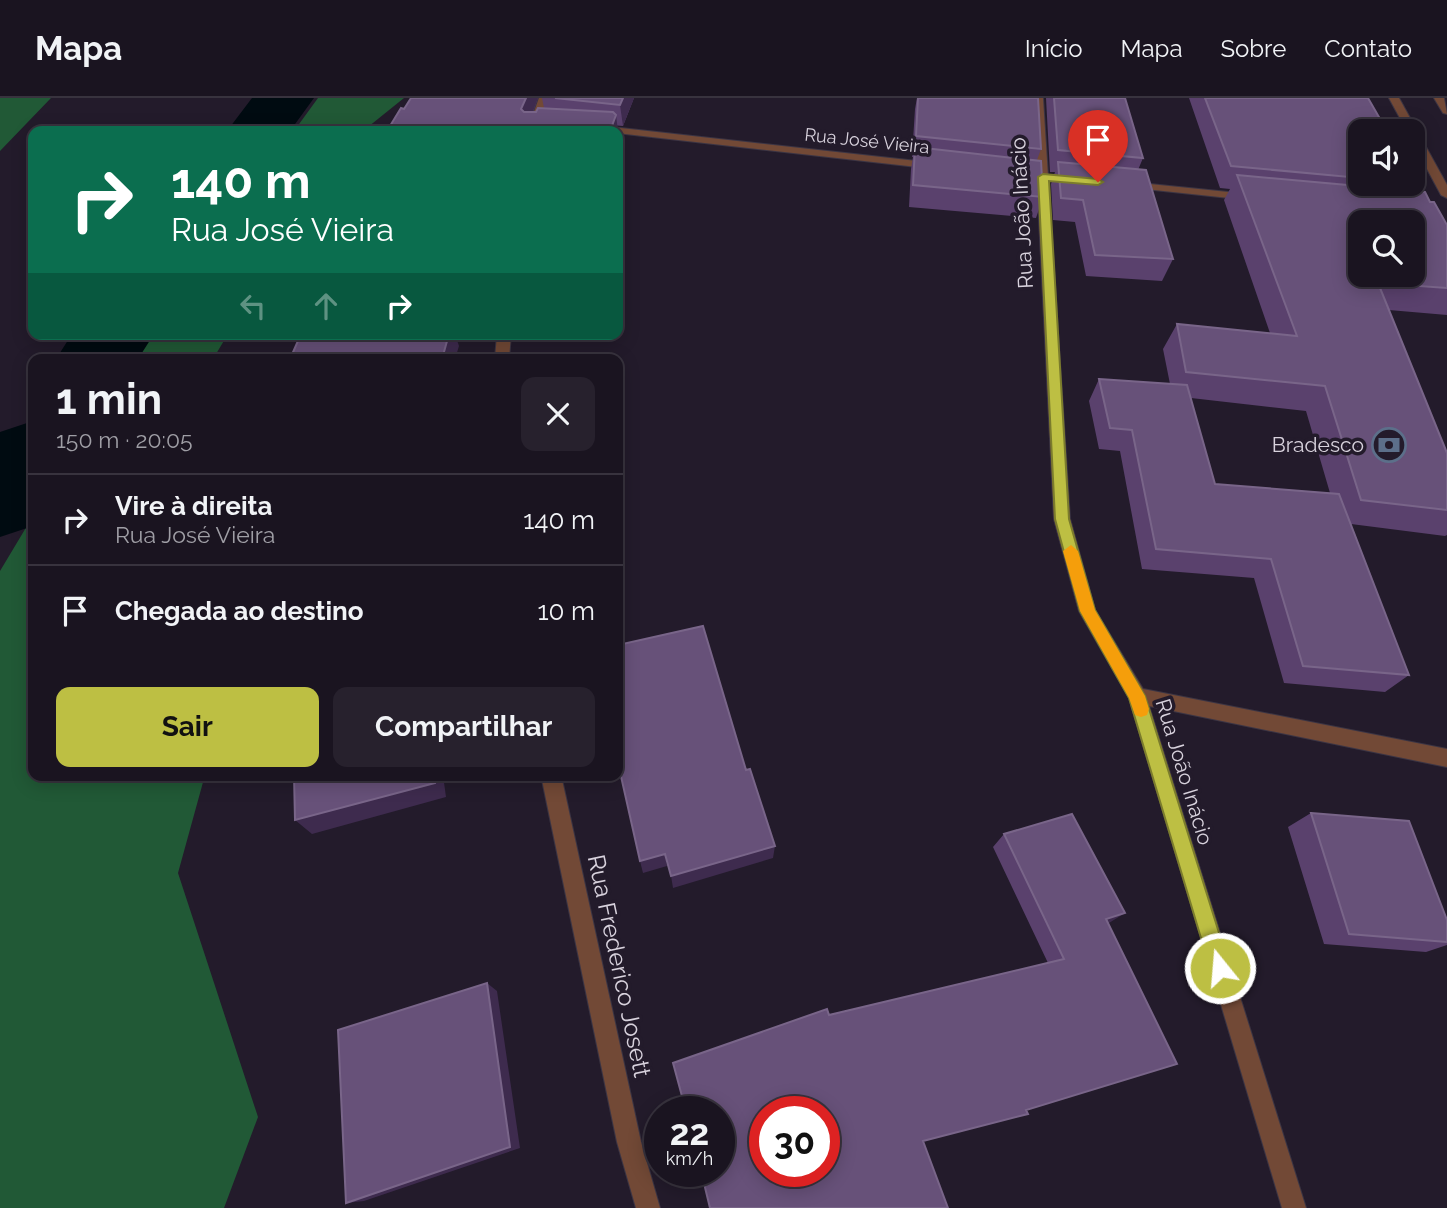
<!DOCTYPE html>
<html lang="pt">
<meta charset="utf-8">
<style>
body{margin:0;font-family:Raleway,sans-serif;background:#27212d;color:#f1f3f6;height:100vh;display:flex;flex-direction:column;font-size:26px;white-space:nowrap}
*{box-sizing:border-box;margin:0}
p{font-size:23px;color:#9f9ea5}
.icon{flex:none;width:38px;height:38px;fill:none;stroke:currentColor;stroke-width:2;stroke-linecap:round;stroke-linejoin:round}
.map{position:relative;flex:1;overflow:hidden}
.panel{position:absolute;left:28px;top:256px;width:595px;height:427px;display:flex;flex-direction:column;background:#1a1420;border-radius:14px;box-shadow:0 4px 18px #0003,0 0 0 2px #38333e}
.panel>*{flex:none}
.banner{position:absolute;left:28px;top:28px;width:595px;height:214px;border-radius:14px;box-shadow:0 4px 18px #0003,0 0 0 2px #38333e;background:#0b6e4f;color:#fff;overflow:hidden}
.controls{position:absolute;left:1348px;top:21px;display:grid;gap:14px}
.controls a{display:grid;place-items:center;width:77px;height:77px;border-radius:14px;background:#1a1420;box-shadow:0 4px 18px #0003,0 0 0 2px #38333e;font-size:35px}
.speed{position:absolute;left:644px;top:998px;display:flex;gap:14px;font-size:35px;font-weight:700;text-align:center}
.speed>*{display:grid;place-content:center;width:91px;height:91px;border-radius:50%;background:#1a1420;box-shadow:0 4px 18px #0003,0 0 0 2px #38333e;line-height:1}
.speed small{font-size:18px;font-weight:400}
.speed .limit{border:10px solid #d22;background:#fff;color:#111}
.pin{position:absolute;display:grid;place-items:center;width:60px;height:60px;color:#fff;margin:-72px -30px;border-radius:50% 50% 50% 0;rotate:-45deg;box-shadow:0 0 7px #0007}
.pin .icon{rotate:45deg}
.me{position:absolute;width:77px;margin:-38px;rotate:343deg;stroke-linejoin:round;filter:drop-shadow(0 0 5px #0008)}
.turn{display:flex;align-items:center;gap:24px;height:147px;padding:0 28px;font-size:32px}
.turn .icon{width:91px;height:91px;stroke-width:2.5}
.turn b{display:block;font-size:49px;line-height:60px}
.lanes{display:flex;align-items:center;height:66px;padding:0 28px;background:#0003;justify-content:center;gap:35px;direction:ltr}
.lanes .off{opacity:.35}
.round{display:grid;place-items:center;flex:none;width:74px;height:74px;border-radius:14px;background:#27212d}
.overview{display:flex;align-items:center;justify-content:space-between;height:119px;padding:0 28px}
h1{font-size:42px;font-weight:700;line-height:52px}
.cta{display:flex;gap:14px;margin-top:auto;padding:14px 28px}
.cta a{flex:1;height:80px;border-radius:14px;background:#bdbf43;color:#111;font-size:28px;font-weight:700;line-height:80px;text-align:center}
.cta a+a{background:#27212d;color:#f1f3f6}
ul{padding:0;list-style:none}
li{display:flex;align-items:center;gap:21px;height:91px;padding:0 28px;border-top:2px solid #38333e}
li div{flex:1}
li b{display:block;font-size:26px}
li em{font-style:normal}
header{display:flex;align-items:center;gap:42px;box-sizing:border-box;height:98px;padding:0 35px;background:#1a1420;border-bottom:2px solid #38333e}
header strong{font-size:33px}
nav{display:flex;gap:38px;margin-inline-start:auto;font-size:24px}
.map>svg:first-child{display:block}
.forest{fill:#215936}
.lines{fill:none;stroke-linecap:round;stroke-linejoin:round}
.river{fill:#000b11;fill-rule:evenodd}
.minor-casing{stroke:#3c3544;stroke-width:2}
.minor{fill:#724936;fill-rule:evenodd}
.wall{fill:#5a416d;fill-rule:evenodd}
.shaded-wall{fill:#3e2b4e}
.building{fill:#675179;stroke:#796589;stroke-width:2;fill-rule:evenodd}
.route{fill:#bdbf43;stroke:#7b7c2c;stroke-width:2}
.slow{fill:#f59e0b}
.labels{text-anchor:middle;stroke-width:7;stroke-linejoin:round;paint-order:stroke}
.far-street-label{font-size:18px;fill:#d8d2dd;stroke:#231b2b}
.street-label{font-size:21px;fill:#d8d2dd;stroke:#231b2b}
.poi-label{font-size:21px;fill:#d8d2dd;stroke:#231b2b;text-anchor:end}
.near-street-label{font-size:24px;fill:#d8d2dd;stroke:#231b2b}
</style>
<header>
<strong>Mapa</strong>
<nav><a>Início</a><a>Mapa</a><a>Sobre</a><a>Contato</a></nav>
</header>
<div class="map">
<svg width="1447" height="1110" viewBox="0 0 1447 1110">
<rect width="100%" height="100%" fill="#231b2b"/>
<path class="forest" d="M 0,0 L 51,0 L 0,53 Z
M 318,0 L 404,0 L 363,33 L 294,33 Z
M 147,236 L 228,236 L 213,261 L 130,261 Z
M 33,418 L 33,677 L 205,677 L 178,775 L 258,1019 L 224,1110 L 0,1110 L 0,473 Z"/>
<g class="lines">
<path class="river" d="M 252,0 L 314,0 L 290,33 L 227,33 Z
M 72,236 L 154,236 L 138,261 L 56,261 Z
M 33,323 L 33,428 L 0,439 L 0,334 Z"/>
<g class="minor-casing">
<path id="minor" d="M 539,0 L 549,0 L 537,33 L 527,33 Z
M 1033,0 L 1043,0 L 1070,421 L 1095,512 L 1143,591 L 1447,651 L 1447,669 L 1149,608 L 1306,1110 L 1282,1110 L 1129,600 L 1079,513 L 1054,421 Z
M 1389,0 L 1399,0 L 1447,87 L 1447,100 L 1441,97 L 1412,43 L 1412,33 L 1407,33 Z
M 1434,0 L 1444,0 L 1447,16 L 1443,15 Z
M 594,27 L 935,65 L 940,68 L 935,71 L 590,32 L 589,30 Z
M 1130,84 L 1248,96 L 1254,99 L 1248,102 L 1126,89 L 1126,85 Z
M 497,236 L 511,236 L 509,261 L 495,261 Z
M 541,677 L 561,677 L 641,1044 L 660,1110 L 636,1110 L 617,1044 Z"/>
</g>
<use href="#minor" class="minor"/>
</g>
<path class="wall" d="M 411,0 L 538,0 L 533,14 L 536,14 L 544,10 L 542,0 L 634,0 L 623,28 L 404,11 Z
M 917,0 L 1038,0 L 1041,51 L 1037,62 L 1043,99 L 1036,120 L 909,109 L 911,71 L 913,59 L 912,59 L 915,11 Z
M 1046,0 L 1125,0 L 1143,60 L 1138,72 L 1173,161 L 1162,183 L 1086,178 L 1075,124 L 1053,122 L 1051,86 L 1055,74 L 1050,74 Z
M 1189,0 L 1368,0 L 1360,33 L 1360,86 L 1412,86 L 1412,79 L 1416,85 L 1411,93 L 1430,104 L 1447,127 L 1447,217 L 1389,212 L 1447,355 L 1447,437 L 1445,438 L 1351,426 L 1409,577 L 1385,594 L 1284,585 L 1254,480 L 1142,471 L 1120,353 L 1099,351 L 1089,303 L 1099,281 L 1170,286 L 1163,251 L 1177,226 L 1270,235 L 1224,102 L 1230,91 L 1220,90 ZM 1191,300 L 1306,313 L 1330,395 L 1215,386 Z
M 1311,715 L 1447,822 L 1447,847 L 1426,854 L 1324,846 L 1288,729 Z
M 1004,736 L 1108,826 L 923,1043 L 829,917 L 1048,865 L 993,749 Z"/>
<path class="shaded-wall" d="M 526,0 L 538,0 L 526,32 L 521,11 Z
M 623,0 L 634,0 L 623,28 L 620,7 Z
M 616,17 L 618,33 L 610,33 Z
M 445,236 L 455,236 L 459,248 L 455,261 L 442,261 Z
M 434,677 L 443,677 L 446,699 L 312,736 L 295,722 Z
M 775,748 L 773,760 L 673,790 L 671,778 Z
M 665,756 L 667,768 L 643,775 L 640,763 Z
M 1125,815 L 1109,825 L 1090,831 L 1106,821 Z
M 487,885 L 497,893 L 520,1050 L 364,1103 L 346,1105 Z"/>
<path class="building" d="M 411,0 L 526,0 L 521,11 L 524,14 L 536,14 L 538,10 L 613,14 L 616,17 L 610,33 L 387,33 L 401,10 L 404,11 Z
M 555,0 L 623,0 L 620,7 Z
M 918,0 L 1038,0 L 1041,51 L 916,38 Z
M 1054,0 L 1125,0 L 1143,60 L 1058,52 Z
M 1205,0 L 1368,0 L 1387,33 L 1360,33 L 1360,80 L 1231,68 Z
M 915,49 L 1041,63 L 1043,99 L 913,87 Z
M 1058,64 L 1146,72 L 1173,161 L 1095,157 L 1083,102 L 1061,100 Z
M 1237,77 L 1425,94 L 1430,104 L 1434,104 L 1447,127 L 1447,190 L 1378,185 L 1447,355 L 1447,412 L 1361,402 L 1325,288 L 1186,274 L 1177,226 L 1297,238 ZM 1360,124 L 1412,124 L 1412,177 L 1360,177 Z
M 301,236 L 449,236 L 442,261 L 290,261 Z
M 1099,281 L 1187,287 L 1215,386 L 1339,396 L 1409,577 L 1303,568 L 1271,461 L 1156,451 L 1132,332 L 1110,330 Z
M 703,528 L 746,672 L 750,671 L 775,748 L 671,778 L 665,756 L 640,763 L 618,665 L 618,547 Z
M 294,677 L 434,677 L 435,685 L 295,722 Z
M 1311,715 L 1409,723 L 1447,822 L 1447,844 L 1349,836 Z
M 1072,716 L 1125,815 L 1106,821 L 1177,966 L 1026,1012 L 1028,1016 L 923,1043 L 948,1110 L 710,1110 L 701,1073 L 719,1073 L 719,1013 L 686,1013 L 673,965 L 827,911 L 829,917 L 1064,861 L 1004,736 ZM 765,1013 L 824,1013 L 824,1073 L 765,1073 Z
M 487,885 L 510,1049 L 346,1105 L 338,932 Z"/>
<path class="route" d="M 1043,76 L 1098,81 L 1103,84 L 1098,87 L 1049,83 L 1069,421 L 1095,512 L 1145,598 L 1230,870 L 1227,877 L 1220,880 L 1213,877 L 1210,870 L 1129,600 L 1080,513 L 1055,421 L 1038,79 Z"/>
<path class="slow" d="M 1071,447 L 1078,453 L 1095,512 L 1145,598 L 1149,611 L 1147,617 L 1141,619 L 1135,617 L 1129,600 L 1080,513 L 1063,453 Z"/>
<defs>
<g id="bank-ring" transform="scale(1.75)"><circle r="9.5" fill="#231b2b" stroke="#5c6f8a" stroke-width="1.5"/><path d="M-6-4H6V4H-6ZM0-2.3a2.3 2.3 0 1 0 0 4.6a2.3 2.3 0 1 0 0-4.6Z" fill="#5c6f8a"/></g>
</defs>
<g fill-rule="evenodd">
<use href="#bank-ring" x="1389" y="347"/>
</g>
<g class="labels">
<g class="far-street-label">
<text transform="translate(867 43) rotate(6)" y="6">Rua José Vieira</text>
</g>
<g class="street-label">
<text transform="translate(1022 115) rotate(-93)" y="7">Rua João Inácio</text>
<text transform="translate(1184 674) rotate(73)" y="7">Rua João Inácio</text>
</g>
<g class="poi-label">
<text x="1364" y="354">Bradesco</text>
</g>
<g class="near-street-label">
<text transform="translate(619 868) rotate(78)" y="8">Rua Frederico Josett</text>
</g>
</g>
</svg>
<div class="controls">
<a><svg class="icon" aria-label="sound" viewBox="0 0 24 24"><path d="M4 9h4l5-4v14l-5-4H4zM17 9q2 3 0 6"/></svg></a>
<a><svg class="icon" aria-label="search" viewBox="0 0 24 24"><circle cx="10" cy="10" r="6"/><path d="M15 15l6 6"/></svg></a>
</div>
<div class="speed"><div>22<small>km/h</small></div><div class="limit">30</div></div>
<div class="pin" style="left:1098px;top:84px;background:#d93025"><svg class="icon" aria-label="arrive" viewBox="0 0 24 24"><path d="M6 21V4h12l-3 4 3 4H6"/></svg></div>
<svg class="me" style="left:1220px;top:870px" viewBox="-20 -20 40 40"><circle r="17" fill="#bdbf43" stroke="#fff" stroke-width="3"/><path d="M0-11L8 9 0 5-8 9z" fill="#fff"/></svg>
<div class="banner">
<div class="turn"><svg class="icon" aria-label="right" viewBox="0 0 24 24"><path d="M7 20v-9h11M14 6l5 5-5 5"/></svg><div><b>140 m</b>Rua José Vieira</div></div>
<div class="lanes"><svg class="icon off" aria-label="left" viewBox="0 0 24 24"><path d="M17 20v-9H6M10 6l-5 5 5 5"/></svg><svg class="icon off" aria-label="ahead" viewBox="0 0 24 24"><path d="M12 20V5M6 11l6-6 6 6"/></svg><svg class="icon" aria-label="right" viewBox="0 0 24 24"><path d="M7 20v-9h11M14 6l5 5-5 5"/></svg></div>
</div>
<section class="panel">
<div class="overview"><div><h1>1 min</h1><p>150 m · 20:05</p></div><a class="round"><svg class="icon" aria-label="close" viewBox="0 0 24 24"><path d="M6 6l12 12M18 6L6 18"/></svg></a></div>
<ul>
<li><svg class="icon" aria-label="right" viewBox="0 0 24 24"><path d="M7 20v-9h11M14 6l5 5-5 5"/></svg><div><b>Vire à direita</b><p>Rua José Vieira</p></div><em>140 m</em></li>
<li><svg class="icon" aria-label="arrive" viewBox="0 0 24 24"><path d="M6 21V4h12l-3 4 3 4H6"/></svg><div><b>Chegada ao destino</b></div><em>10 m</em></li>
</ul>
<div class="cta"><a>Sair</a><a>Compartilhar</a></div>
</section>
</div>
